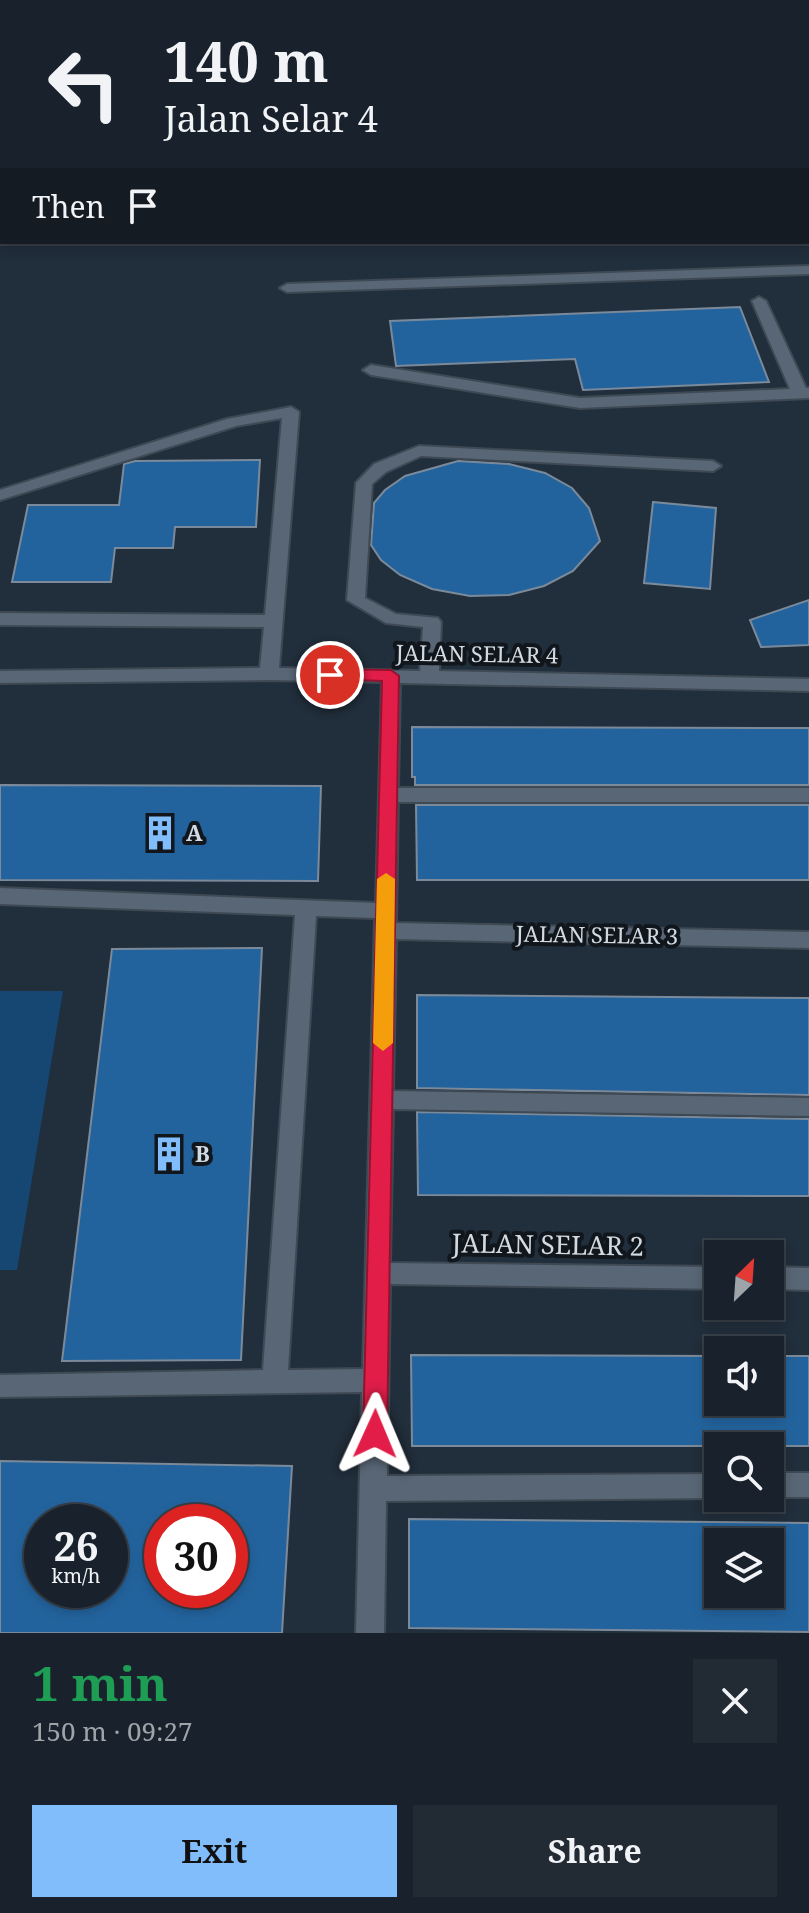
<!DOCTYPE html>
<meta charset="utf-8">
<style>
body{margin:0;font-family:"Noto Serif",serif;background:#222a34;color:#f1f3f6;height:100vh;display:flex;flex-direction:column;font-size:30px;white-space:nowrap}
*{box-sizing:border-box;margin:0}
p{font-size:26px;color:#9fa4a9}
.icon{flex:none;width:44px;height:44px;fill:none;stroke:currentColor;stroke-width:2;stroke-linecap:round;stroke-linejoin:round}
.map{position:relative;height:1633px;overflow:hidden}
.panel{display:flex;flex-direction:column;background:#19222c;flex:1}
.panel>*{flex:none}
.guide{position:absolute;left:0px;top:0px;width:810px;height:244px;box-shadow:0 4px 12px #0003,0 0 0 2px #373f48;background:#19222c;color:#f1f3f6;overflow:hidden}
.needle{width:52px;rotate:25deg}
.tools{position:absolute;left:704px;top:1240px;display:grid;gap:16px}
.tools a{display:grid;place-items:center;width:80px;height:80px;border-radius:0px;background:#19222c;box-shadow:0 4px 12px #0003,0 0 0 2px #373f48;font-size:40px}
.speed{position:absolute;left:24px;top:1504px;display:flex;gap:16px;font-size:40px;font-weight:700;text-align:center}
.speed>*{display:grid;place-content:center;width:104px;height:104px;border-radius:50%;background:#19222c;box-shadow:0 4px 12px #0003,0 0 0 2px #373f48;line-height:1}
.speed small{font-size:20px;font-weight:400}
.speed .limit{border:12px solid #d22;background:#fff;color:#111}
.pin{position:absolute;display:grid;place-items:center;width:68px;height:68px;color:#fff;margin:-34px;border:4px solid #fff;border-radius:50%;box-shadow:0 2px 8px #0007}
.me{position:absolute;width:88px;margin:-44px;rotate:1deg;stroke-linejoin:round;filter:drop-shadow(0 0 6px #0008)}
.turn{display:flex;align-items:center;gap:28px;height:168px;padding:0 32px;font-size:36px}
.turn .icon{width:104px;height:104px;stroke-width:2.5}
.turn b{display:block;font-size:56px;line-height:68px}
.then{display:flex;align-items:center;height:76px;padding:0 32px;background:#0003;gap:16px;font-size:30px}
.round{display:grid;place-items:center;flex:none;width:84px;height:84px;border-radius:0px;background:#222a34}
.headline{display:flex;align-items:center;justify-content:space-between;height:136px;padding:0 32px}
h1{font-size:48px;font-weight:700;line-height:60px;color:#1e9e55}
.button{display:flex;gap:16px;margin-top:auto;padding:16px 32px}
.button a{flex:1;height:92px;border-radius:0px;background:#80bdfa;color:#111;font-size:32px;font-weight:700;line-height:92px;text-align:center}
.button a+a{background:#222a34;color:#f1f3f6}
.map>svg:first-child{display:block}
.green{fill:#164672}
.building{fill:#23639d;stroke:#7b8a9a;stroke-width:2;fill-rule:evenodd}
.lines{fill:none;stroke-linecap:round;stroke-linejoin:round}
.minor-casing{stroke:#3e4954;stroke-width:4}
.minor{fill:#586675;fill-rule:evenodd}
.route{fill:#e11d48;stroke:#92132f;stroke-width:2}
.slow{fill:#f59e0b}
.labels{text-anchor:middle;stroke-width:8;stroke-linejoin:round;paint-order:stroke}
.street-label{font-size:22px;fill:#d1dae2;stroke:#10161c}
.poi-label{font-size:22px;font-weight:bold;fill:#d1dae2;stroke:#10161c;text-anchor:start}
.near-street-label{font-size:26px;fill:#d1dae2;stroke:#10161c}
</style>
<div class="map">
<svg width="809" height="1633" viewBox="0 0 809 1633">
<rect width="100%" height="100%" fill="#212e3b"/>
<path class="green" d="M 0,991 L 63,991 L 17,1270 L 0,1270 Z"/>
<path class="building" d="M 740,307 L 769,382 L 583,390 L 575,359 L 396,366 L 390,321 Z
M 260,460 L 256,527 L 175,527 L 173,548 L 115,548 L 111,582 L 12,582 L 28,505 L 119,505 L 124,464 L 135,461 Z
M 458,461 L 509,464 L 545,473 L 572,488 L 589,508 L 600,541 L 573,571 L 544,586 L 509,595 L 470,596 L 432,589 L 400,575 L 381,560 L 371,545 L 374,503 L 385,490 L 405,476 Z
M 653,502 L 716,508 L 710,589 L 644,583 Z
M 809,600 L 809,645 L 761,647 L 750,620 Z
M 412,727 L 809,728 L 809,785 L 415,785 L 415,777 L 412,777 Z
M 0,785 L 321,786 L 318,881 L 0,880 Z
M 416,805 L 809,805 L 809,880 L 417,880 Z
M 262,948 L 241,1360 L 62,1361 L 112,949 Z
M 417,995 L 809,998 L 809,1095 L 417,1088 Z
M 417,1112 L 809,1119 L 809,1196 L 418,1195 Z
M 411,1355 L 718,1356 L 718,1402 L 770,1402 L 770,1356 L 809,1356 L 809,1446 L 412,1446 Z
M 0,1461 L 292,1466 L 282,1633 L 0,1633 ZM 42,1522 L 110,1522 L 110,1590 L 42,1590 ZM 162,1522 L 230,1522 L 230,1590 L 162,1590 Z
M 409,1519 L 809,1523 L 809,1632 L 409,1628 ZM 718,1542 L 770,1542 L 770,1594 L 718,1594 Z"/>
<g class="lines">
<g class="minor-casing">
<path id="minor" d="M 434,0 L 446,0 L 433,2 Z
M 505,0 L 517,0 L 504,2 Z
M 0,19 L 2,19 L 2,27 L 0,27 Z
M 808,34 L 809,34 L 809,42 L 808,42 Z
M 808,75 L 809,75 L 809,83 L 808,83 Z
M 0,137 L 2,137 L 2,145 L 0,145 Z
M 0,230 L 2,230 L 2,238 L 0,238 Z
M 809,266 L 809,274 L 287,292 L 280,288 L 287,284 Z
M 759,297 L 766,301 L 806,388 L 809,388 L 809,398 L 580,408 L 371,375 L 363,370 L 371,365 L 580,398 L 790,389 L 752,301 Z
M 291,407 L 299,412 L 279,668 L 420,671 L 423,627 L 386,623 L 347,600 L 356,483 L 374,464 L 419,446 L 713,461 L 721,466 L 713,471 L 421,456 L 386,472 L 372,484 L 365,598 L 396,614 L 438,618 L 441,622 L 439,671 L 809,679 L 809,691 L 400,683 L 398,788 L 809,788 L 809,802 L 398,802 L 396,923 L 809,932 L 809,948 L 396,939 L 393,1091 L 809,1098 L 809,1116 L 393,1109 L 390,1263 L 718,1267 L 718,1289 L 390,1284 L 387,1476 L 718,1474 L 719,1498 L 386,1501 L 384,1633 L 356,1633 L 362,1392 L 0,1397 L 0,1375 L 263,1370 L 295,915 L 0,904 L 0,888 L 376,903 L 382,682 L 269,680 L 0,683 L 0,671 L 260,668 L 264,627 L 0,625 L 0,613 L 265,615 L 282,418 L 236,426 L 0,500 L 0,490 L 227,419 ZM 316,916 L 375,918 L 363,1369 L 288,1370 Z
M 770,1267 L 809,1268 L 809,1290 L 770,1289 Z
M 770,1473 L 809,1473 L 809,1497 L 770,1497 Z"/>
</g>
<use href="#minor" class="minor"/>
</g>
<path class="route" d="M 330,669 L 391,670 L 399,676 L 387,1434 L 383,1442 L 375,1445 L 366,1442 L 363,1434 L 382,681 L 324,679 L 321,675 Z"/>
<path class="slow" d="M 386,873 L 395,879 L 393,1043 L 383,1051 L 373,1043 L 377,879 Z"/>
<defs>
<g id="building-bare" transform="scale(2.76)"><path d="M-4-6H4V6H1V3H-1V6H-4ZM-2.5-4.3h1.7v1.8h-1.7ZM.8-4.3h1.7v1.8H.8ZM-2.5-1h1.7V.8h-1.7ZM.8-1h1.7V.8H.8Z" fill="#80bdfa" stroke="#10161c" stroke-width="2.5" paint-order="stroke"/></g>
</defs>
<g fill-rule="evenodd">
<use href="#building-bare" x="160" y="833"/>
<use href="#building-bare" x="169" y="1154"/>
</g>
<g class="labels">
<g class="street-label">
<text transform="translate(477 654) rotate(1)" y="8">JALAN SELAR 4</text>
<text transform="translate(597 935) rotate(1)" y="8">JALAN SELAR 3</text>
</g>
<g class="poi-label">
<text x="186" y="841">A</text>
<text x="195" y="1162">B</text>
</g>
<g class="near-street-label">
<text transform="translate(548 1245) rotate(1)" y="9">JALAN SELAR 2</text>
</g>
</g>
</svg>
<div class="tools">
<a><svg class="needle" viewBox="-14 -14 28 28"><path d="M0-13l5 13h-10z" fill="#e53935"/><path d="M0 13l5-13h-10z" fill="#9fa4a9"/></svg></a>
<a><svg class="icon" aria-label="sound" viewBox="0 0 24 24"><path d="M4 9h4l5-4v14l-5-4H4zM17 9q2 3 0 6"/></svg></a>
<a><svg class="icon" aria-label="search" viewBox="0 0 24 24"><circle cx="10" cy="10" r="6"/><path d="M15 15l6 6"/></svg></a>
<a><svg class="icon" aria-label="layers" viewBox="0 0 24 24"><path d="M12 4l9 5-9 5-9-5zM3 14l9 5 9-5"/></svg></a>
</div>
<div class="speed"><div>26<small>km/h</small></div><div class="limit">30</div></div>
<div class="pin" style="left:330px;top:675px;background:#d93025"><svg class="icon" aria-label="arrive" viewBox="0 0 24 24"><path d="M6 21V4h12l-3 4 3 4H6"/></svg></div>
<svg class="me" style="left:375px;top:1434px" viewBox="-20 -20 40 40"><path d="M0-17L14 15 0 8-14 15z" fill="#e11d48" stroke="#fff" stroke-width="4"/></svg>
<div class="guide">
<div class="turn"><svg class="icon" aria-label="left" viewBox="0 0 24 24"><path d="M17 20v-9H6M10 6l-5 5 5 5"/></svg><div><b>140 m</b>Jalan Selar 4</div></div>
<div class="then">Then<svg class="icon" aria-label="arrive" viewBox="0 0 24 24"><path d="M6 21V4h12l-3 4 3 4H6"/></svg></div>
</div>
</div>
<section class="panel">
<div class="headline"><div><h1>1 min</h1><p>150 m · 09:27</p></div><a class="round"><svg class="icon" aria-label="close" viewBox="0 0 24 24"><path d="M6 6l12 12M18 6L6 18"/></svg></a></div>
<div class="button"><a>Exit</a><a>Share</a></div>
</section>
